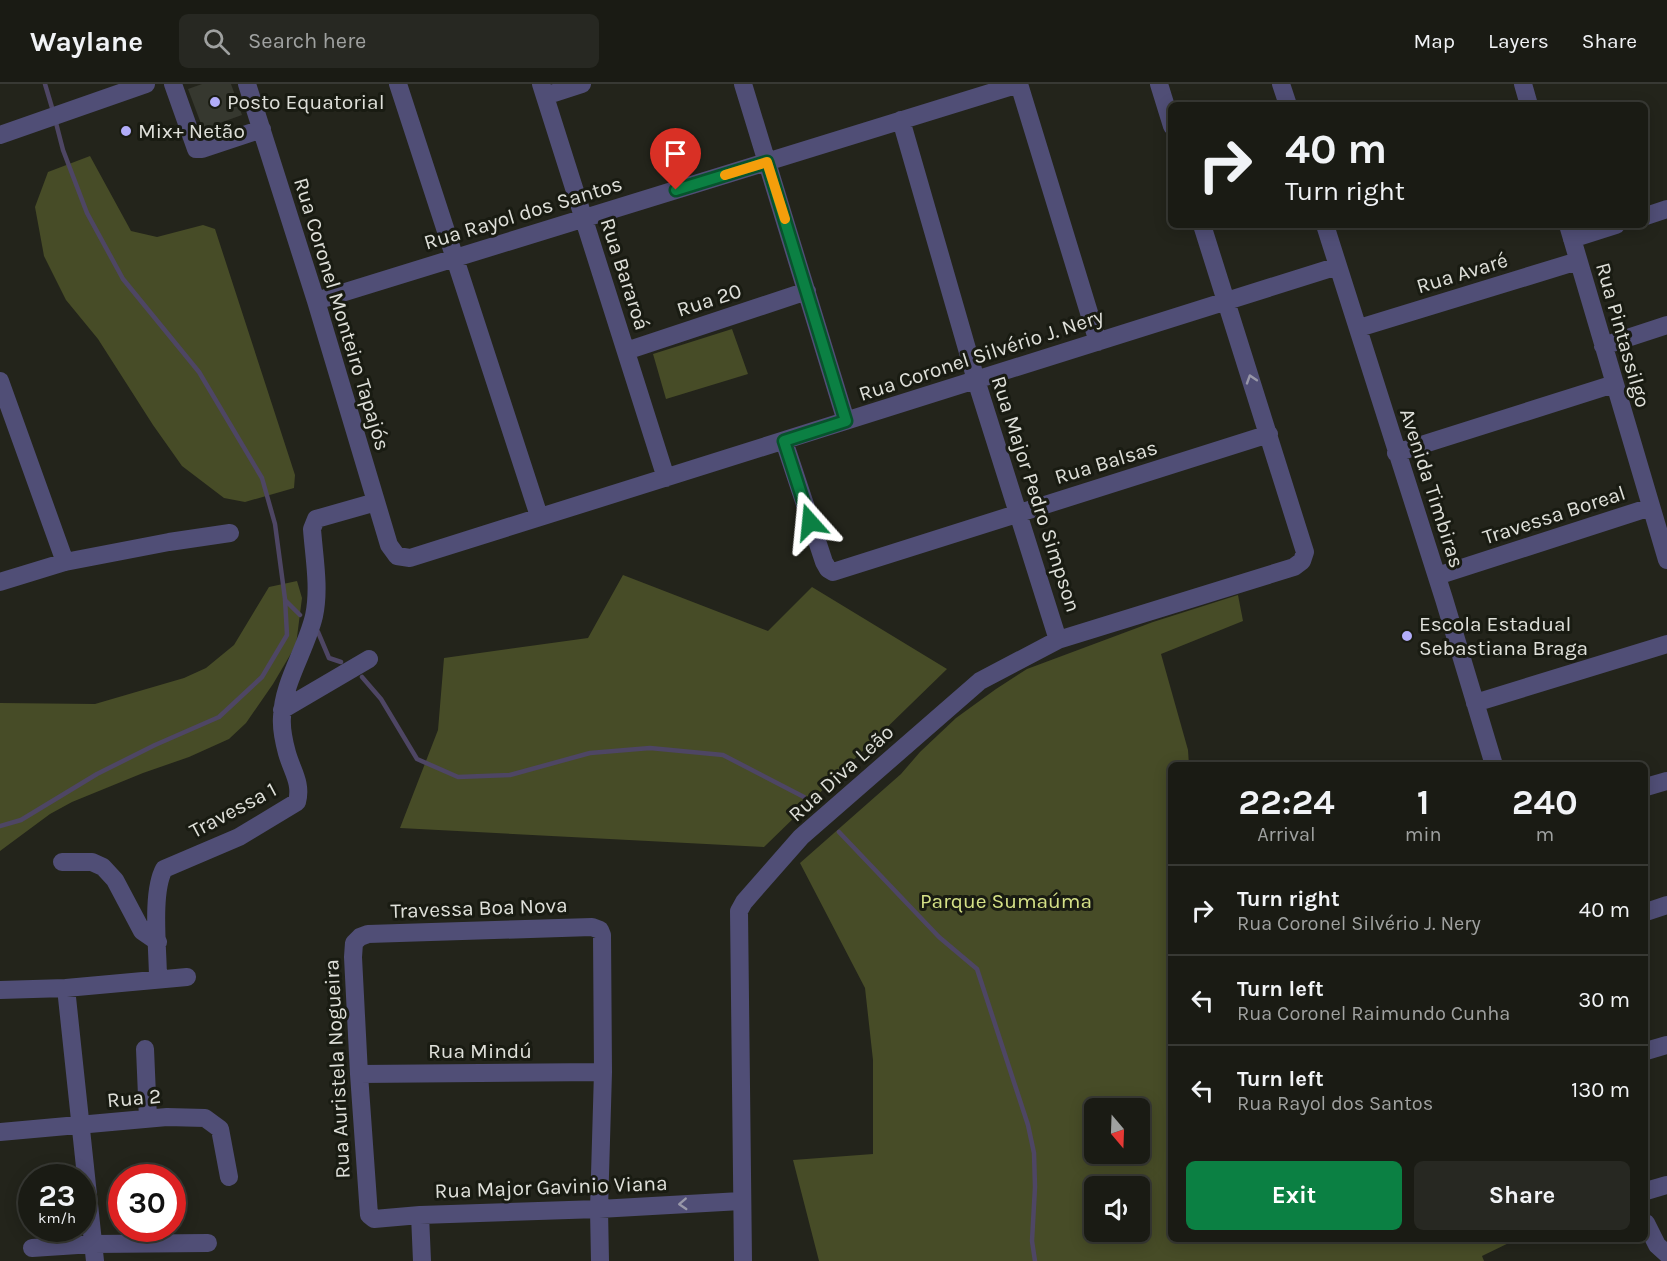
<!DOCTYPE html>
<meta charset="utf-8">
<style>
body{margin:0;font-family:Karla,sans-serif;background:#272822;color:#f1f3f6;height:100vh;display:flex;flex-direction:column;font-size:22px;white-space:nowrap}
*{box-sizing:border-box;margin:0}
p{font-size:20px;color:#9fa1a0}
.icon{flex:none;width:33px;height:33px;fill:none;stroke:currentColor;stroke-width:2;stroke-linecap:round;stroke-linejoin:round}
.map{position:relative;flex:1;overflow:hidden}
.side{position:absolute;left:1168px;top:678px;width:480px;height:480px;display:flex;flex-direction:column;background:#1a1b14;border-radius:9px;box-shadow:0 3px 15px #0003,0 0 0 2px #383934}
.side>*{flex:none}
.banner{position:absolute;left:1168px;top:18px;width:480px;height:126px;border-radius:9px;box-shadow:0 3px 15px #0003,0 0 0 2px #383934;background:#1a1b14;color:#f1f3f6;overflow:hidden}
.needle{width:39px;rotate:161deg}
.fabs{position:absolute;left:1084px;top:1014px;display:grid;gap:12px}
.fabs a{display:grid;place-items:center;width:66px;height:66px;border-radius:9px;background:#1a1b14;box-shadow:0 3px 15px #0003,0 0 0 2px #383934;font-size:30px}
.speed{position:absolute;left:18px;top:1080px;display:flex;gap:12px;font-size:30px;font-weight:700;text-align:center}
.speed>*{display:grid;place-content:center;width:78px;height:78px;border-radius:50%;background:#1a1b14;box-shadow:0 3px 15px #0003,0 0 0 2px #383934;line-height:1}
.speed small{font-size:15px;font-weight:400}
.speed .limit{border:9px solid #d22;background:#fff;color:#111}
.pin{position:absolute;display:grid;place-items:center;width:51px;height:51px;color:#fff;margin:-62px -26px;border-radius:50% 50% 50% 0;rotate:-45deg;box-shadow:0 0 6px #0007}
.pin .icon{rotate:45deg}
.me{position:absolute;width:66px;margin:-33px;rotate:342deg;stroke-linejoin:round;filter:drop-shadow(0 0 4px #0008)}
.turn{display:flex;align-items:center;gap:21px;height:126px;padding:0 18px;font-size:27px}
.turn .icon{width:78px;height:78px;stroke-width:2.5}
.turn b{display:block;font-size:42px;line-height:51px}
.eta{display:flex;justify-content:space-evenly;align-items:center;height:102px;text-align:center}
.eta b{font-size:36px;font-weight:700;line-height:42px}
.primary-button{display:flex;gap:12px;margin-top:auto;padding:12px 18px}
.primary-button a{flex:1;height:69px;border-radius:9px;background:#0b8043;color:#fff;font-size:24px;font-weight:700;line-height:69px;text-align:center}
.primary-button a+a{background:#272822;color:#f1f3f6}
ul{padding:0;list-style:none}
li{display:flex;align-items:center;gap:18px;height:90px;padding:0 18px;border-top:2px solid #383934}
li div{flex:1}
li b{display:block;font-size:22px}
li em{font-style:normal}
header{display:flex;align-items:center;gap:36px;box-sizing:border-box;height:84px;padding:0 30px;background:#1a1b14;border-bottom:2px solid #383934}
header strong{font-size:28px}
nav{display:flex;gap:33px;margin-inline-start:auto;font-size:21px}
.search{width:420px;height:54px;background:#272822;display:flex;align-items:center;gap:15px;box-sizing:border-box;padding:0 21px;border-radius:9px;color:#9fa1a0;font-size:22px}
.map>svg:first-child{display:block}
.green{fill:#474c27;fill-rule:evenodd}
.lines{fill:none;stroke-linecap:round;stroke-linejoin:round}
.stream{stroke:#4e4664;stroke-width:4.5}
.building{fill:#36382f}
.minor{stroke:#504e76;stroke-width:18}
.oneway{stroke:#9897a8}
.route-casing{stroke:#07532c;stroke-width:15}
.route{stroke:#0b8043;stroke-width:10}
.slow{stroke:#f59e0b;stroke-width:10}
.poi-dot{fill:#b2adf9;stroke:#191b12;stroke-width:2}
.labels{text-anchor:middle;stroke-width:6;stroke-linejoin:round;paint-order:stroke}
.poi-label{font-size:21px;fill:#dfe0da;stroke:#191b12;text-anchor:start}
.street-label{font-size:21px;fill:#dfe0da;stroke:#191b12}
.park-label{font-size:21px;fill:#d5e187;stroke:#191b12}
</style>
<header>
<strong>Waylane</strong>
<div class="search"><svg class="icon" aria-label="search" viewBox="0 0 24 24"><circle cx="10" cy="10" r="6"/><path d="M15 15l6 6"/></svg>Search here</div>
<nav><a>Map</a><a>Layers</a><a>Share</a></nav>
</header>
<div class="map">
<svg width="1667" height="1177" viewBox="0 0 1667 1177">
<rect width="100%" height="100%" fill="#23241b"/>
<path class="green" d="M 90,72 L 131,147 L 157,153 L 203,141 L 215,145 L 295,391 L 294,404 L 245,418 L 224,414 L 182,382 L 153,341 L 98,255 L 66,216 L 44,172 L 35,123 L 48,88 Z
M 732,245 L 748,290 L 666,315 L 653,270 Z
M 623,491 L 768,547 L 812,503 L 947,585 L 764,763 L 400,744 L 438,646 L 444,574 L 588,554 Z
M 297,497 L 302,514 L 296,561 L 273,600 L 246,639 L 229,655 L 189,673 L 143,689 L 72,718 L 50,730 L 0,767 L 0,619 L 95,620 L 184,594 L 206,584 L 234,561 L 269,503 Z
M 1238,511 L 1243,537 L 1161,570 L 1188,666 L 1189,681 L 1172,681 L 1172,1155 L 1517,1155 L 1482,1172 L 1484,1177 L 819,1177 L 793,1076 L 873,1070 L 873,976 L 865,904 L 800,779 L 901,690 L 920,668 L 956,634 L 996,605 L 1027,585 L 1153,538 ZM 1140,1024 L 1140,1070 L 1095,1070 L 1095,1024 ZM 1140,1102 L 1140,1148 L 1095,1148 L 1095,1102 Z"/>
<g class="lines">
<path class="stream" d="M 45,0 L 53,27
M 285,516 L 300,531
M 318,548 L 329,574 L 341,578
M 362,593 L 381,615 L 417,675 L 458,693 L 510,691 L 590,669 L 650,664 L 723,671 L 804,713
M 0,742 L 21,736 L 97,690 L 155,661 L 219,633 L 262,593 L 287,551 L 285,515 L 275,440 L 262,394 L 199,288 L 123,195 L 87,129 L 63,66 L 55,35
M 839,748 L 939,853 L 977,885 L 1028,1041 L 1034,1069 L 1035,1103 L 1032,1157 L 1035,1177"/>
</g>
<path class="building" d="M 202,0 L 231,0 L 242,31 L 203,45 L 188,5 Z"/>
<g class="lines">
<path class="minor" d="M 173,0 L 196,65 L 202,65 L 262,45
M 247,0 L 316,217 L 389,461 L 397,472 L 410,474 L 1338,182
M 398,0 L 539,432
M 541,0 L 666,394
M 743,0 L 846,337
M 1019,0 L 1098,258
M 1159,0 L 1172,42
M 1281,0 L 1288,21
M 1523,0 L 1529,21
M 545,12 L 582,0
M 901,36 L 976,296 L 1058,556
M 0,51 L 146,0
M 1646,132 L 1667,125
M 1325,141 L 1444,515 L 1494,681
M 1568,141 L 1667,476
M 1572,155 L 1616,141
M 316,217 L 1019,0
M 1359,244 L 1578,177
M 1603,262 L 1667,241
M 626,267 L 807,207
M 0,297 L 65,478
M 784,357 L 824,478 L 828,485 L 833,488 L 1269,350
M 1396,369 L 1614,300
M 1437,492 L 1651,423
M 0,498 L 65,478 L 169,458 L 230,449
M 1475,619 L 1667,560
M 282,626 L 369,575
M 1646,703 L 1667,697
M 62,778 L 92,778 L 103,783 L 115,796 L 142,847 L 158,858
M 1646,828 L 1667,821
M 158,895 C 158,866 151,809 164,785 L 239,753 L 297,718 C 302,699 292,687 287,669 C 284,658 281,645 282,633 C 283,598 306,566 314,532 C 320,504 314,473 312,445 L 316,435 L 376,418
M 66,904 L 95,1177
M 0,906 L 66,904 L 187,893
M 145,965 L 148,1035
M 1646,967 L 1667,961
M 359,990 L 603,988
M 0,1048 L 167,1033 L 205,1034 L 220,1045 L 229,1093
M 1646,1107 L 1667,1101
M 420,1131 L 422,1177
M 1646,1139 L 1657,1161 L 1667,1170
M 32,1164 L 93,1160 L 208,1159
M 600,1177 L 599,1125 L 603,988 L 602,851 L 600,846 L 592,843 L 368,850 L 360,853 L 354,859 L 353,873 L 359,990 L 369,1131 L 374,1135 L 420,1131 L 599,1125 L 741,1117
M 743,1177 L 739,827 L 744,818 L 801,753 L 980,597 L 1058,556 L 1294,483 L 1302,477 L 1305,468 L 1202,141"/>
</g>
<defs><path id="oneway-chevron" d="M-2-3.5L2.5 0L-2 3.5" fill="none" stroke-width="1.6" stroke-linecap="round" stroke-linejoin="round" transform="scale(1.5)"/></defs>
<g class="oneway">
<use href="#oneway-chevron" transform="translate(1251 295) rotate(-108)"/>
<use href="#oneway-chevron" transform="translate(683 1120) rotate(177)"/>
</g>
<g class="lines">
<g class="route-casing">
<path id="route" d="M 676,106 L 767,78 L 846,337 L 784,357 L 810,438"/>
</g>
<use href="#route" class="route"/>
<path class="slow" d="M 725,91 L 767,78 L 785,135"/>
</g>
<g class="poi-dot">
<circle cx="215" cy="18" r="6"/>
<circle cx="126" cy="47" r="6"/>
<circle cx="1407" cy="552" r="6"/>
</g>
<g class="labels">
<g class="poi-label">
<text x="227" y="25">Posto Equatorial</text>
<text x="138" y="54">Mix+ Netão</text>
<text x="1419" y="547">Escola Estadual<tspan x="1419" dy="24">Sebastiana Braga</tspan></text>
</g>
<g class="street-label">
<text transform="translate(523 129) rotate(-17)" y="7">Rua Rayol dos Santos</text>
<text transform="translate(1462 189) rotate(-17)" y="7">Rua Avaré</text>
<text transform="translate(625 190) rotate(72)" y="7">Rua Bararoá</text>
<text transform="translate(709 216) rotate(-18)" y="7">Rua 20</text>
<text transform="translate(342 230) rotate(73)" y="7">Rua Coronel Monteiro Tapajós</text>
<text transform="translate(1623 251) rotate(74)" y="7">Rua Pintassilgo</text>
<text transform="translate(981 271) rotate(-18)" y="7">Rua Coronel Silvério J. Nery</text>
<text transform="translate(1106 378) rotate(-17)" y="7">Rua Balsas</text>
<text transform="translate(1432 404) rotate(72)" y="7">Avenida Timbiras</text>
<text transform="translate(1036 410) rotate(72)" y="7">Rua Major Pedro Simpson</text>
<text transform="translate(1554 431) rotate(-18)" y="7">Travessa Boreal</text>
<text transform="translate(841 689) rotate(-42)" y="7">Rua Diva Leão</text>
<text transform="translate(233 726) rotate(-28)" y="7">Travessa 1</text>
<text transform="translate(479 824) rotate(-2)" y="7">Travessa Boa Nova</text>
<text x="480" y="974">Rua Mindú</text>
<text transform="translate(337 985) rotate(-93)" y="7">Rua Auristela Nogueira</text>
<text transform="translate(134 1014) rotate(-5)" y="7">Rua 2</text>
<text transform="translate(551 1103) rotate(-2)" y="7">Rua Major Gavinio Viana</text>
</g>
<g class="park-label">
<text x="1006" y="824">Parque Sumaúma</text>
</g>
</g>
</svg>
<div class="fabs">
<a><svg class="needle" viewBox="-14 -14 28 28"><path d="M0-13l5 13h-10z" fill="#e53935"/><path d="M0 13l5-13h-10z" fill="#9fa1a0"/></svg></a>
<a><svg class="icon" aria-label="sound" viewBox="0 0 24 24"><path d="M4 9h4l5-4v14l-5-4H4zM17 9q2 3 0 6"/></svg></a>
</div>
<div class="speed"><div>23<small>km/h</small></div><div class="limit">30</div></div>
<div class="pin" style="left:676px;top:106px;background:#d93025"><svg class="icon" aria-label="arrive" viewBox="0 0 24 24"><path d="M6 21V4h12l-3 4 3 4H6"/></svg></div>
<svg class="me" style="left:810px;top:438px" viewBox="-20 -20 40 40"><path d="M0-17L14 15 0 8-14 15z" fill="#0b8043" stroke="#fff" stroke-width="4"/></svg>
<div class="banner">
<div class="turn"><svg class="icon" aria-label="right" viewBox="0 0 24 24"><path d="M7 20v-9h11M14 6l5 5-5 5"/></svg><div><b>40 m</b>Turn right</div></div>
</div>
<section class="side">
<div class="eta">
<div><b>22:24</b><p>Arrival</p></div>
<div><b>1</b><p>min</p></div>
<div><b>240</b><p>m</p></div>
</div>
<ul>
<li><svg class="icon" aria-label="right" viewBox="0 0 24 24"><path d="M7 20v-9h11M14 6l5 5-5 5"/></svg><div><b>Turn right</b><p>Rua Coronel Silvério J. Nery</p></div><em>40 m</em></li>
<li><svg class="icon" aria-label="left" viewBox="0 0 24 24"><path d="M17 20v-9H6M10 6l-5 5 5 5"/></svg><div><b>Turn left</b><p>Rua Coronel Raimundo Cunha</p></div><em>30 m</em></li>
<li><svg class="icon" aria-label="left" viewBox="0 0 24 24"><path d="M17 20v-9H6M10 6l-5 5 5 5"/></svg><div><b>Turn left</b><p>Rua Rayol dos Santos</p></div><em>130 m</em></li>
</ul>
<div class="primary-button"><a>Exit</a><a>Share</a></div>
</section>
</div>
